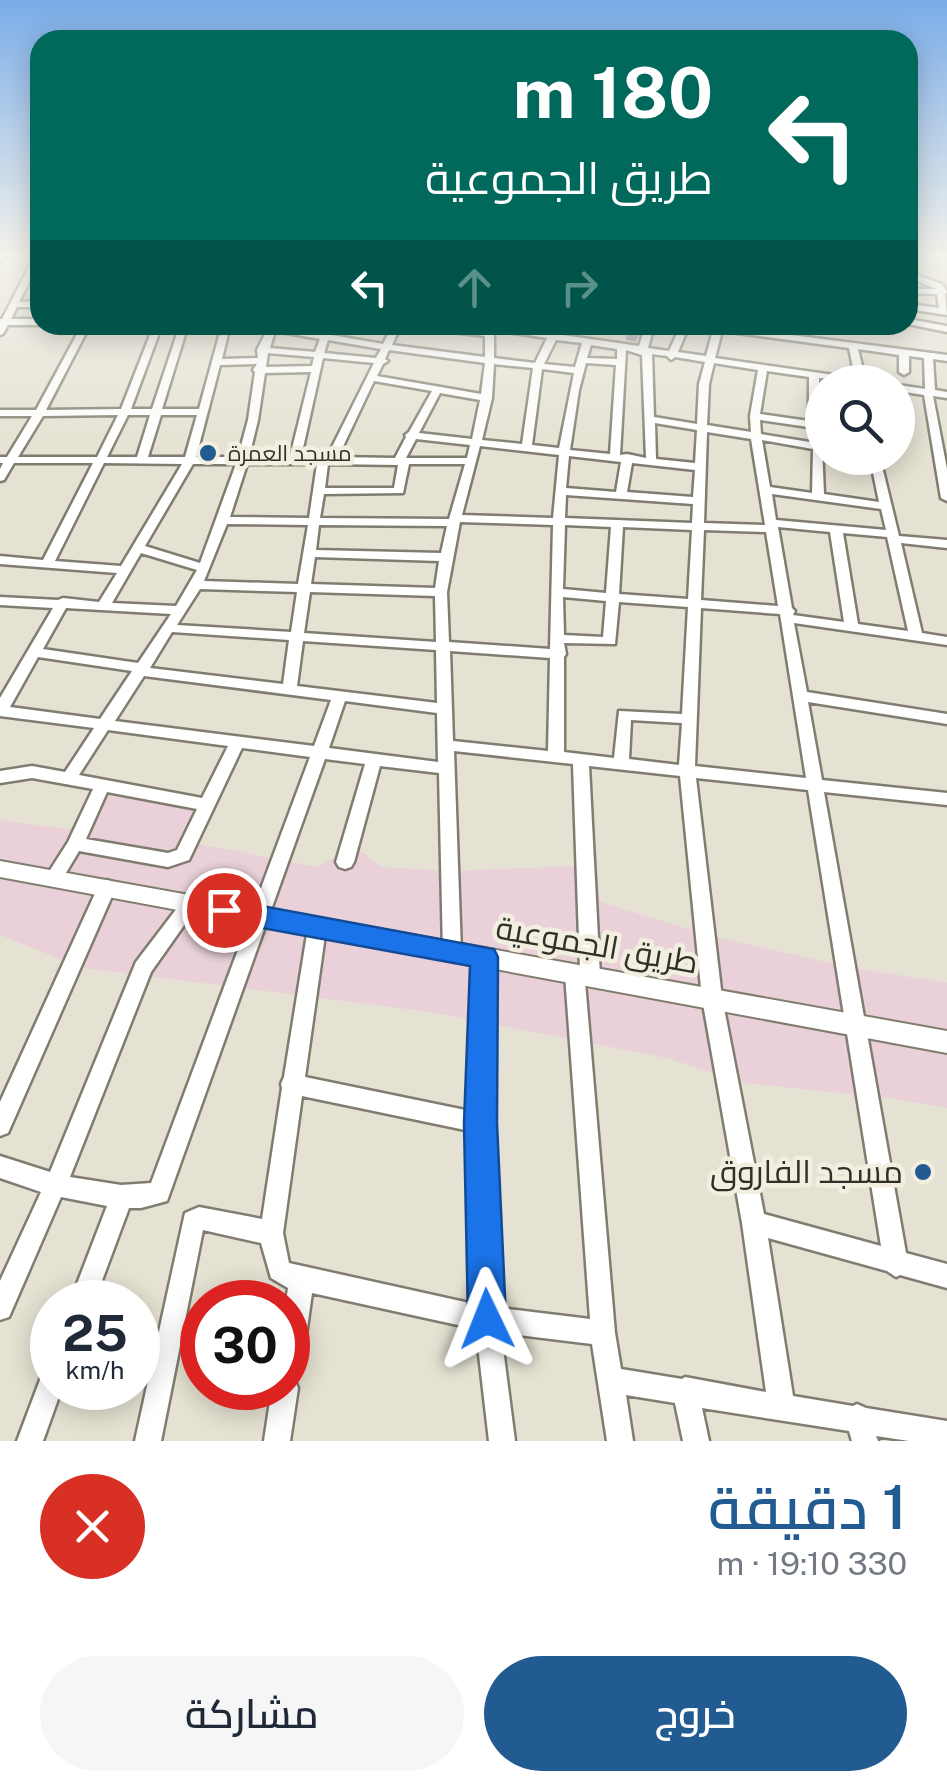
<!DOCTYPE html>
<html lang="ar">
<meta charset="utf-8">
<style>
body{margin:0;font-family:"Public Sans",Cairo,sans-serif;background:#f6f6f7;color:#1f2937;direction:rtl;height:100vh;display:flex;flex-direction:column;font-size:38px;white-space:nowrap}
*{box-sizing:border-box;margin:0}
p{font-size:32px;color:#747a83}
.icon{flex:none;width:55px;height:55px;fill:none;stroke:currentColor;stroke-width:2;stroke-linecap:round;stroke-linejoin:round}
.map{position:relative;height:1441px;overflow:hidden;direction:ltr}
.panel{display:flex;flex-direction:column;background:#fff;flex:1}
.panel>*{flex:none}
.top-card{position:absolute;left:30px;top:30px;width:888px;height:305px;border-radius:30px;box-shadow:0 5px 25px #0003;direction:rtl;background:#00695c;color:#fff;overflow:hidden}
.buttons{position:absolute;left:805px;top:365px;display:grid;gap:20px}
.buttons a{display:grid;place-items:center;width:110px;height:110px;border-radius:50%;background:#fff;box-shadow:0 5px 25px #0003;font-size:50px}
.speed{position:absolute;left:30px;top:1280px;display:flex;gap:20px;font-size:50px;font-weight:700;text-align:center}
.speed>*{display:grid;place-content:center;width:130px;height:130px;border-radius:50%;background:#fff;box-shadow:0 5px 25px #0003;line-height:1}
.speed small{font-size:25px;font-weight:400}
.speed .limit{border:15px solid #d22;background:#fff;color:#111}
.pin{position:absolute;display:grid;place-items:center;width:85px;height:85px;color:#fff;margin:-42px;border:5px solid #fff;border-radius:50%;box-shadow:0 2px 10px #0007}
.me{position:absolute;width:110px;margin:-55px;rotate:358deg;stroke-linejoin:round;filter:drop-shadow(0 0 8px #0008)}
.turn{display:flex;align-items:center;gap:35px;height:210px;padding:0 40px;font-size:45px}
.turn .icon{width:130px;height:130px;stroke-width:2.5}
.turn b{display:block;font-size:70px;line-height:85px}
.lanes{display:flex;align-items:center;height:95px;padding:0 40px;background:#0003;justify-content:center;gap:50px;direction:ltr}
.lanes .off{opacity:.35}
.round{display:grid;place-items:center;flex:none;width:105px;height:105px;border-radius:52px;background:#f6f6f7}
.overview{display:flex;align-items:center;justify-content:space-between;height:170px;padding:0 40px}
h1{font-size:60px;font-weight:600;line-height:75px;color:#225b92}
.action{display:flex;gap:20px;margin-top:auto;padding:20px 40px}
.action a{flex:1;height:115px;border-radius:60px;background:#225b92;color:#fff;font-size:40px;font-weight:600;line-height:115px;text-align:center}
.action a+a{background:#f6f6f7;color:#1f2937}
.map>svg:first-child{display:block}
.commercial{fill:#e9d0d9}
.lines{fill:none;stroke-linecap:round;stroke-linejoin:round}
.minor-casing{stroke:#807d70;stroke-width:5}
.major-casing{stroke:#807d70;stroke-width:4}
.minor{fill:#fff;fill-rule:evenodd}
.major{fill:#fff;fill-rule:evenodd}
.wall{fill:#9e99a4}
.building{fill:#b8b2bf;stroke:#817d86;stroke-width:2.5}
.route{fill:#1a73e8;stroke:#114b97;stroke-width:2.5}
.poi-dot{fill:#225b92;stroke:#f2efe0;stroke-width:4}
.labels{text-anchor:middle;stroke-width:9;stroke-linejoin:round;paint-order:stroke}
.far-poi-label{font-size:22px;fill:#312f2a;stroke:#f2efe0;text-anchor:start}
.near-street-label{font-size:32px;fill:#312f2a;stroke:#f2efe0}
.near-poi-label{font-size:32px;fill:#312f2a;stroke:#f2efe0;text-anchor:end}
</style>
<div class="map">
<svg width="947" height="1441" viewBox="0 0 947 1441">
<rect width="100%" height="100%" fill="#e5e2d3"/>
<path class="commercial" d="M 102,786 L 209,805 L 193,843 L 318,867 L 337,856 L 363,852 L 381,867 L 449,871 L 581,866 L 579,819 L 593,819 L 600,902 L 711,936 L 848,967 L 947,983 L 947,1108 L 890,1098 L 745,1083 L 667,1058 L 431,1012 L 83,968 L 0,935 L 0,820 L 81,831 Z"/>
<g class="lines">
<g class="minor-casing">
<path id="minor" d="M 0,254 L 8,254 L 0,262 Z
M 36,254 L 40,254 L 40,261 L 19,302 L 40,301 L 40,307 L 17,307 L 11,319 L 40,319 L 40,325 L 8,325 L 3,334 L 0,335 L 0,319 L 2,319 Z
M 908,272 L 942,284 L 947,292 L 945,294 L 947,315 L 908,309 L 908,304 L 939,308 L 937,294 L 908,293 L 908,289 L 936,289 L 908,277 Z
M 908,319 L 947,326 L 947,332 L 908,324 Z
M 82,325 L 90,325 L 46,410 L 121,409 L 154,325 L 162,325 L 131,409 L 152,409 L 180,325 L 188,325 L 162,409 L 199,409 L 222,325 L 230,325 L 222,359 L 258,358 L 257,350 L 267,330 L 249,325 L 269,325 L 323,334 L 328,325 L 336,325 L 331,335 L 383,344 L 393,325 L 401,325 L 392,345 L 485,357 L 485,336 L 419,328 L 415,325 L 440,325 L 485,331 L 485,325 L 493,325 L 639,346 L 646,325 L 654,325 L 648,348 L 669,351 L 681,325 L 689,325 L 678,352 L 706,356 L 713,330 L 690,325 L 714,325 L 947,355 L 947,361 L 933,359 L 935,390 L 947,392 L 947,398 L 933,396 L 947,469 L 947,501 L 941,498 L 924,395 L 898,391 L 898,385 L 925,389 L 924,358 L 909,356 L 909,372 L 904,375 L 899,372 L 899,355 L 858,349 L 866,382 L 819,378 L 819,422 L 822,423 L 822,429 L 760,420 L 761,434 L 822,444 L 824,494 L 879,502 L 870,458 L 880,458 L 899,536 L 947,540 L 947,548 L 901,543 L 922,633 L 947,637 L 947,645 L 794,623 L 807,692 L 947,714 L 947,724 L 808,702 L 822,780 L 947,793 L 947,805 L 824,792 L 906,1253 L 947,1264 L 947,1288 L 900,1275 L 896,1277 L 887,1271 L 768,1238 L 793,1396 L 853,1406 L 857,1404 L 866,1408 L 947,1421 L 947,1441 L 909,1441 L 876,1436 L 878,1441 L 852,1441 L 849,1431 L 702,1408 L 709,1441 L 683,1441 L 675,1403 L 626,1395 L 633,1441 L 607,1441 L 592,1344 L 501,1333 L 515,1441 L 489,1441 L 476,1329 L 312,1293 L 301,1371 L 295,1381 L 298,1388 L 290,1441 L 264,1441 L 272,1388 L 288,1388 L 286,1302 L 288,1288 L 271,1278 L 261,1243 L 203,1230 L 161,1441 L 135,1441 L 185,1213 L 199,1207 L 262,1219 L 282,1088 L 281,1084 L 284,1077 L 308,928 L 311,923 L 317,921 L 323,923 L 326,928 L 305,1077 L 470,1111 L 475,957 L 477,951 L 484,949 L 491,951 L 493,957 L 491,1123 L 499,1308 L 590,1319 L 565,974 L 568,968 L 575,966 L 580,968 L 573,764 L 454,751 L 461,952 L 459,958 L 452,960 L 445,958 L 443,952 L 439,773 L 380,766 L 354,862 L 351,867 L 345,869 L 339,867 L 336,862 L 365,764 L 325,759 L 167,1201 L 141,1208 L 129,1208 L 94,1302 L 70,1302 L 107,1206 L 61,1197 L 9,1317 L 0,1320 L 0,1281 L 41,1192 L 0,1178 L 0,1156 L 50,1172 L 136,962 L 184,899 L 190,897 L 196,899 L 199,904 L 151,972 L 70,1177 L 121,1185 L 151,1183 L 310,757 L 242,748 L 189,860 L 168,867 L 79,851 L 60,883 L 54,885 L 48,883 L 45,878 L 68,842 L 93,789 L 32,778 L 0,783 L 0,771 L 32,766 L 65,772 L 94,728 L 0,716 L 0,698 L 53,608 L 0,605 L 0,597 L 58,600 L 63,598 L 99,602 L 117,573 L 0,564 L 0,556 L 43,560 L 93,463 L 14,463 L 4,480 L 0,481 L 0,469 L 3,463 L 0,463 L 0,457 L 7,457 L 32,416 L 0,416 L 0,410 L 36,410 ZM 494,330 L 547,338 L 535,363 L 494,358 ZM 275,331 L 320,339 L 315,352 L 270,348 ZM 722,331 L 849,348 L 855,378 L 715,358 ZM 328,340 L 381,349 L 376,358 L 324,353 ZM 556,340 L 582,343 L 575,367 L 544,364 ZM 591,345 L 617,349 L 617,359 L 587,358 ZM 389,350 L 485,363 L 481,394 L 377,376 L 383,364 L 388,361 L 385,359 ZM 626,350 L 642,355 L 646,458 L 627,454 L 620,455 ZM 268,353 L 314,357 L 312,366 L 266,367 ZM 652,354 L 667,356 L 671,360 L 675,357 L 705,362 L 699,384 L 697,424 L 654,417 ZM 323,358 L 374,363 L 327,457 L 301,457 ZM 586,363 L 616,365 L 610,454 L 570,450 L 579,390 ZM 714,363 L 758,370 L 750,416 L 751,432 L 707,425 L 709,384 ZM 257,364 L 253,370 L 255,372 L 248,420 L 238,457 L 196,457 L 220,365 ZM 494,364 L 533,368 L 522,444 L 482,440 L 492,398 ZM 542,369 L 574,373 L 559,448 L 532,445 ZM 767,371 L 809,377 L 809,421 L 760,414 ZM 311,372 L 290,457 L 249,457 L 258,420 L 265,373 ZM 374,381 L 432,391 L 409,432 L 405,435 L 406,437 L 395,458 L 338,457 ZM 440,393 L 480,400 L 472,439 L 419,433 ZM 118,415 L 97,457 L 18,457 L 43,416 ZM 128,415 L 150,415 L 137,457 L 107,457 ZM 161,415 L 197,415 L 185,457 L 148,457 ZM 655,423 L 697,430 L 695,463 L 656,459 ZM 707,432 L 751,439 L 765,525 L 704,523 ZM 416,439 L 470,445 L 467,458 L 406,458 ZM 762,440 L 813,449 L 812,493 L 770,487 ZM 480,446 L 559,455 L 553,518 L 462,515 ZM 569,456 L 621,462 L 616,492 L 566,488 ZM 104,463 L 182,464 L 121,566 L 55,561 ZM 632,463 L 695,470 L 693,497 L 627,492 ZM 193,464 L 236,464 L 200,563 L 145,546 ZM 247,464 L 317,464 L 309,518 L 230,517 ZM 328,464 L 398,465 L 394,488 L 325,488 ZM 409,464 L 465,464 L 449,519 L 320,518 L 324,494 L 403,493 ZM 772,494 L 881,509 L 886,530 L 776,520 ZM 566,495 L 693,504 L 692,523 L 565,518 ZM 460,522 L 553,525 L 550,649 L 449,642 L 447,592 ZM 227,524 L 308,525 L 298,584 L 204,581 ZM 319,525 L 447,526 L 441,553 L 316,550 ZM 565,525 L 611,527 L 606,593 L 563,589 ZM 623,527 L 692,530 L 688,599 L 619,594 ZM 778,527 L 830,532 L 844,622 L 793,615 L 795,611 L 792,608 ZM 704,530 L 766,532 L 778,606 L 701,600 ZM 843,533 L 887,537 L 908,631 L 858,624 ZM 141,553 L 197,570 L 176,606 L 112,603 ZM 315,557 L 439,561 L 435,588 L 311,584 ZM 200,589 L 297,592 L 291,632 L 177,625 ZM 310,592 L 435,596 L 436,642 L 304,633 ZM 563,597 L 606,601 L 603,637 L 564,635 ZM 619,602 L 688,607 L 682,714 L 619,711 L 614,758 L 564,752 L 564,657 L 566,654 L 564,643 L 615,644 ZM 66,608 L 171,614 L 138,663 L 43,649 ZM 701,608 L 780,614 L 806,778 L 695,766 ZM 172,632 L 289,640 L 283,684 L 150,668 ZM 303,641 L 436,650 L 437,703 L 297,686 ZM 450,651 L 550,658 L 548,751 L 453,741 ZM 38,657 L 132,671 L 100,719 L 10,707 ZM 144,676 L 331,700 L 314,746 L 115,721 ZM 345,701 L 437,713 L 438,762 L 329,748 ZM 631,720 L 682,723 L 679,765 L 629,759 ZM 108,730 L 228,746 L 202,798 L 79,775 ZM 589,766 L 680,776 L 702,998 L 742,1223 L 766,1392 L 685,1377 L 682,1379 L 621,1369 L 615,1333 L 585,982 L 590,984 L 597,982 L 600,976 ZM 696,778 L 808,790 L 881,1246 L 764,1214 L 722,998 ZM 107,792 L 197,809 L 177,850 L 168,853 L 86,839 ZM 302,1096 L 470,1131 L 474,1304 L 289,1263 L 283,1233 Z
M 840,325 L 872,325 L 890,329 L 886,332 L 844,328 Z
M 107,880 L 113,882 L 116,887 L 8,1133 L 0,1136 L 0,1102 L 98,887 L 101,882 Z
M 52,1368 L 52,1388 L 62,1388 L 43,1441 L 17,1441 L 43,1372 Z"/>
</g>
<g class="major-casing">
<path id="major" d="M 0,861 L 947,1031 L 947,1053 L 0,877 Z"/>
</g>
<use href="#minor" class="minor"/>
<use href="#major" class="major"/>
</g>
<path class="wall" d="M 627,325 L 640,333 L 636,342 L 626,340 Z"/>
<path class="building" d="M 627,325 L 640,325 L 638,331 L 627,329 Z"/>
<linearGradient id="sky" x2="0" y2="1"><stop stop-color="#7aace8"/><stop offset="0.56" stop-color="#f3f2eb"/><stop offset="1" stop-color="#f3f2eb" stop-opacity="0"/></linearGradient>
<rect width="947" height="455" fill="url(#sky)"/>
<path class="route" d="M 224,899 L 494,949 L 498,957 L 497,1123 L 506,1319 L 500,1332 L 487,1337 L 474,1332 L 468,1319 L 464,1123 L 470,966 L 224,921 L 214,918 L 210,910 L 214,902 Z"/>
<g class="poi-dot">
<circle cx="208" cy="453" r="10"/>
<circle cx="923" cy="1172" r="10"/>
</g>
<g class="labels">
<g class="far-poi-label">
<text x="228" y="461">مسجد العمرة</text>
</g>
<g class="near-street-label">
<text transform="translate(597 945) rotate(10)" y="11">طريق الجموعية</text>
</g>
<g class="near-poi-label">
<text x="903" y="1183">مسجد الفاروق</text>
</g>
</g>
</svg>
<div class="buttons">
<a><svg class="icon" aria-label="search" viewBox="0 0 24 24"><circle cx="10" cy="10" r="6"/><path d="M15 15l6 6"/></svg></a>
</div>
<div class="speed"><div>25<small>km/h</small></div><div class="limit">30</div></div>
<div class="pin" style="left:224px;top:910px;background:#d93025"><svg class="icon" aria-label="arrive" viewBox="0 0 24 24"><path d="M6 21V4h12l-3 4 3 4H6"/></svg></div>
<svg class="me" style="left:487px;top:1319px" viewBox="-20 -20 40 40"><path d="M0-17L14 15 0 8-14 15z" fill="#1a73e8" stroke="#fff" stroke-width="4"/></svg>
<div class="top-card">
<div class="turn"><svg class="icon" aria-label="left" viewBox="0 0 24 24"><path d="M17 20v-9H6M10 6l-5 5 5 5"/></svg><div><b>180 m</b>طريق الجموعية</div></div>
<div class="lanes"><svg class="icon" aria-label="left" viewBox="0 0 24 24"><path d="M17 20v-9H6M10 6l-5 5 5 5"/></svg><svg class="icon off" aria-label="ahead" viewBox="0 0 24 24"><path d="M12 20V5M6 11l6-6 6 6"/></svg><svg class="icon off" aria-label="right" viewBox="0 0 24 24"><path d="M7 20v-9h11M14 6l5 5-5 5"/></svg></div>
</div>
</div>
<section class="panel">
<div class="overview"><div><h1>1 دقيقة</h1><p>330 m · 19:10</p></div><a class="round" style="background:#d93025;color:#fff"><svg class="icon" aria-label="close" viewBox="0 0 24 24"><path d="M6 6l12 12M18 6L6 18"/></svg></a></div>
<div class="action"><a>خروج</a><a>مشاركة</a></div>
</section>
